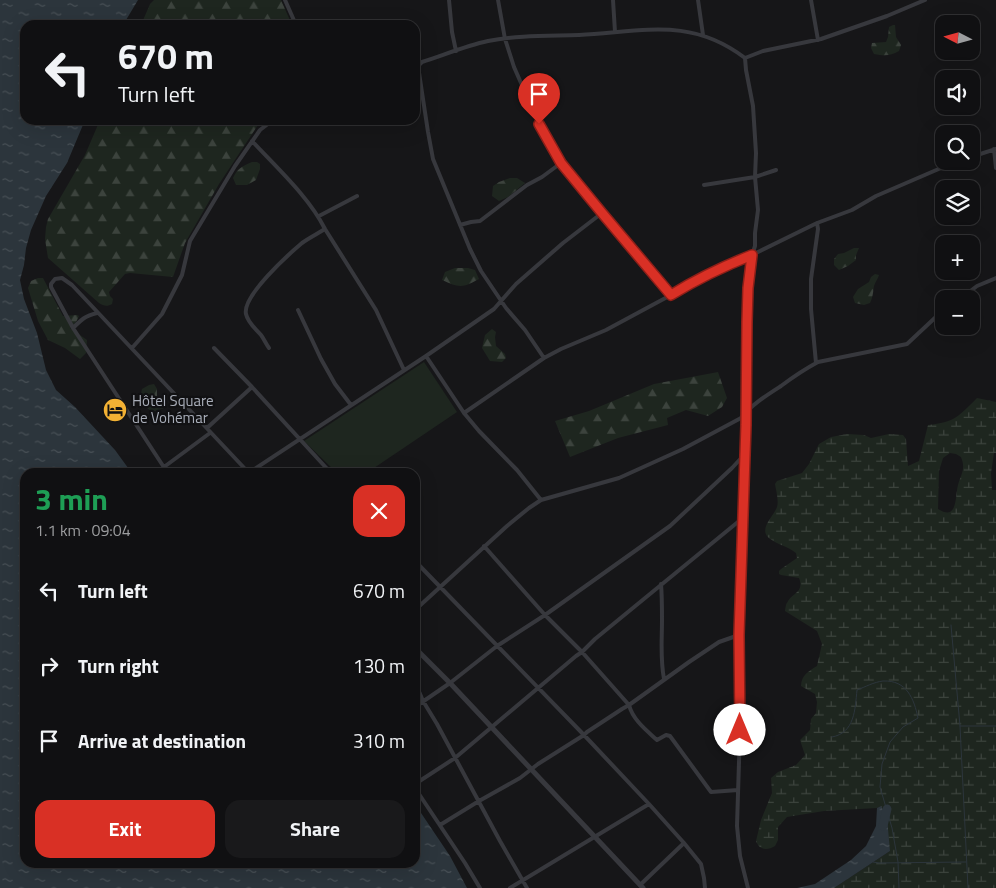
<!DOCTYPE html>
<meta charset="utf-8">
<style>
body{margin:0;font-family:"Titillium Web",sans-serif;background:#19191b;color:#f1f3f6;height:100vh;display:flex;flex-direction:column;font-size:19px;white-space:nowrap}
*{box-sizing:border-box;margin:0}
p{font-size:16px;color:#9c9d9f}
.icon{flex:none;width:28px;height:28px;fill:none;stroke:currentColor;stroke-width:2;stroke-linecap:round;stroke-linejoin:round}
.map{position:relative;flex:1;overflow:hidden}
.details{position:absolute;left:20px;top:468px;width:400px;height:400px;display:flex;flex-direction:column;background:#101012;border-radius:15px;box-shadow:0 5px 20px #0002,0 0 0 1px #303032}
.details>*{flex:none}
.hud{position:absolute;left:20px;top:20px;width:400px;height:105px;border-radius:15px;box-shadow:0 5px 20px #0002,0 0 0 1px #303032;background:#101012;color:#f1f3f6;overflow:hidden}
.needle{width:32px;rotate:276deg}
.controls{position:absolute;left:935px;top:15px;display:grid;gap:10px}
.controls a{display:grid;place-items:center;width:45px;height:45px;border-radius:10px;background:#101012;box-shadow:0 5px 20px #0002,0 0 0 1px #303032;font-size:25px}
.pin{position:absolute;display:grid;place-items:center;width:42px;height:42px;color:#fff;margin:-51px -21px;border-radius:50% 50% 50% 0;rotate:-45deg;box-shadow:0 0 5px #0007}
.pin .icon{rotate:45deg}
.me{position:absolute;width:55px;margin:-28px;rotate:0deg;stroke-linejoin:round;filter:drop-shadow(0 0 4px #0008)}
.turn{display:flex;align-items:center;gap:18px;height:105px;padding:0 15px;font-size:22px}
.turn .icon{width:65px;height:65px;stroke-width:2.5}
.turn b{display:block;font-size:35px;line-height:42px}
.round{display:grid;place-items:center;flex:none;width:52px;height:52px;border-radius:15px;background:#19191b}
.summary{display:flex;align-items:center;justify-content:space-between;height:85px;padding:0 15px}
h1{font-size:30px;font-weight:700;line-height:38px;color:#1e9e55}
.action{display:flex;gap:10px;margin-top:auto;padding:10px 15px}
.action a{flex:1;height:58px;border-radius:15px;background:#d93025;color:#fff;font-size:20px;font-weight:700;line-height:58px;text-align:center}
.action a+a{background:#19191b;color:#f1f3f6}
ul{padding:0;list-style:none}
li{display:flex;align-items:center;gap:15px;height:75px;padding:0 15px}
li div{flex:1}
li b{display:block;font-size:19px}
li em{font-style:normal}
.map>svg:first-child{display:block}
.forest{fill:url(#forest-firs)}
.wetland{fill:url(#wetland-marsh);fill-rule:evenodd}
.garden{fill:#1e261f}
.water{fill:url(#water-ripples)}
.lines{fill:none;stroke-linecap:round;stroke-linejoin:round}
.stream{stroke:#2c353c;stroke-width:1}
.river{stroke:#2c353c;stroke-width:9}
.minor{stroke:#37383d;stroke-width:4}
.tertiary{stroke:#37383d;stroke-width:5}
.route-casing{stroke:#8d1f18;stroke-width:12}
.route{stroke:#d93025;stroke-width:9}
.labels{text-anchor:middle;stroke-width:4.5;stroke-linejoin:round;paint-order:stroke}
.poi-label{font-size:15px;fill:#a8adb8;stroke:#111113;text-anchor:start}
</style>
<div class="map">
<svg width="996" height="888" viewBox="0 0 996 888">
<defs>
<pattern id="forest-firs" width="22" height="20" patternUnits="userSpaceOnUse" patternTransform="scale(1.25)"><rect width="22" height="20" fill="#1e261f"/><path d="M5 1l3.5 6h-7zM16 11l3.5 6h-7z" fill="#3c433d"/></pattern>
<pattern id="wetland-marsh" width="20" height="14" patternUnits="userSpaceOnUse" patternTransform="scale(1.25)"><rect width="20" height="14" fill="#1e261f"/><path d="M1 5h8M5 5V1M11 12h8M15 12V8" fill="none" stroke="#3c433d"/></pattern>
<pattern id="water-ripples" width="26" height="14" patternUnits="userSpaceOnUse" patternTransform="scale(1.25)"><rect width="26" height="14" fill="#2c353c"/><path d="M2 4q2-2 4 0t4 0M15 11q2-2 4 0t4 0" fill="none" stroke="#485056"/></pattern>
</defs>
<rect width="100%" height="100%" fill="#161618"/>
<path class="forest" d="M 154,0 L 281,0 L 292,25 L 141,25 L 150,4 Z
M 893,25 L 895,25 L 896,37 L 901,45 L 899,51 C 890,56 885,56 874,54 L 871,48 L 872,43 L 886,42 L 888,37 L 889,27 Z
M 100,120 L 263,120 L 260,122 L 219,184 L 185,243 L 173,277 L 130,273 L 125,274 L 109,292 L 110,296 L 113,299 L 112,304 C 107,307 104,306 99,303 L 48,258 L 45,239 L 46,227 L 48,219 L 85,155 Z
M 252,162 L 257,162 L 260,164 L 260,169 L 256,180 L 247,185 L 236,185 L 233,178 C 237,169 242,166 252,162 Z
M 510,178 L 517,178 L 525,183 L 508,197 L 499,201 L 492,196 L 493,186 L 499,182 Z
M 854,248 L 859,248 L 856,255 L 856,260 L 848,266 L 839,270 L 834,265 L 834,259 L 838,254 L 844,253 Z
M 455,268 L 468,268 L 475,270 L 479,279 C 463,288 459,288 442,280 L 445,272 Z
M 875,274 L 879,275 C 878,279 875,282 874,286 C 873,292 873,297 870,303 L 864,305 L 855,303 L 853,297 L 858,289 L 869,282 L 871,277 Z
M 38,278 L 43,278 L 55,301 L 63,316 L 77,315 L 79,316 L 76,322 L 70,328 L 87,340 L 86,353 L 80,359 L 65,348 L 48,340 L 38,321 L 28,288 L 31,281 Z
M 492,329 L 496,332 L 495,337 L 496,346 L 505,354 L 506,358 L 502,362 L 490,361 L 482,348 L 485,335 Z
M 718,372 L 727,398 L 722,407 L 708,416 L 686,410 L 667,418 L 668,425 L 618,438 L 570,457 L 555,421 L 589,411 L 654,384 Z
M 154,384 L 157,389 L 157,398 L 165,404 L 164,408 L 152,412 L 145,406 L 140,398 L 142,389 L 149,385 Z"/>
<path class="wetland" d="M 977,398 L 996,402 L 996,453 L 994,453 L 991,473 L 992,490 L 996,490 L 996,888 L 834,888 L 890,851 L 881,806 L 877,808 L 824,811 L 787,817 L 778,827 L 778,840 L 775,846 C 767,851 759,850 756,841 L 761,820 L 772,793 L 771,778 L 778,772 L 796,765 L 805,755 L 800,740 L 810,730 L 811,719 L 816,713 L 817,702 L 815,694 L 801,686 C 801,675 809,671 817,666 L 822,644 L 817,631 L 785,611 C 785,611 786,603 787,603 C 791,593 805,593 799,578 L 781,575 L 779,574 L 779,571 L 781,569 L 797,558 L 796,553 C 788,546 777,545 769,538 C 758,529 774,516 777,507 C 779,501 776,490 775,484 L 777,481 L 802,473 L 809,464 L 819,444 L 831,437 L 847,434 L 864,435 L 871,438 L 889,434 L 903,435 L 906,439 L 908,466 L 919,461 L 928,425 C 955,422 958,417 977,398 ZM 950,453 L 956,454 L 961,457 C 966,469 961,474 958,485 C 955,496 958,522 938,509 L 939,471 L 943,458 Z"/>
<path class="garden" d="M 424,362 L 457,412 L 368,472 L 336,472 L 304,441 Z"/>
<path class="water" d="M 0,0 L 138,0 L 123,25 L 25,25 L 25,120 L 85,120 L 67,163 L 46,196 L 31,230 L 26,248 L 24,265 L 20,280 L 24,299 L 37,333 L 46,370 L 56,390 L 75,407 L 115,450 L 131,472 L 25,472 L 25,862 L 415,862 L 415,806 L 419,810 L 450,856 L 467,888 L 0,888 Z
M 881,806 L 887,818 L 890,851 L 834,888 L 797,888 L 815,884 L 851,860 L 866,846 L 876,826 L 877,808 Z"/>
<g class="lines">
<path class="stream" d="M 951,625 L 960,726 L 968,888
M 960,726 L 996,726
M 832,737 C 855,733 855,709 857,690 C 865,687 874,682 883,681 C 907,680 914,699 918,718 L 903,727 L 890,742 L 882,764 L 880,787 L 892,828 L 898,862 L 899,888
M 873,862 L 879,863 L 966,862"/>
<path class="river" d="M 883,826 L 887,809"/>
<path class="minor" d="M 285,0 L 296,25
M 449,0 L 452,32 L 456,51
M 498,0 L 505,39 L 514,67 L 539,124 L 561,163 L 602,213 L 671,295
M 613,0 L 615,32
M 698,0 L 703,35
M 811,0 L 818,40
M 343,25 L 351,22
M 745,58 L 763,51 L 821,39 L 887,16 L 925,0
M 418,66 L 428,132 L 433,159 L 470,249 L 481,271 L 506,308 L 525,330 L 544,358
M 415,67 L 418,66 L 422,62 C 444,55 465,46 488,41 C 518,35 549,36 579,35 C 642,32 690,16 745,58 L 746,70 L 753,106 L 756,153 L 755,177 L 758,210 L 755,233 L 755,246 L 752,255 L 748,288 L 744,499 L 739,635 L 740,730 L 737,826 L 740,856 L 748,888
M 252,141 C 277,168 309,197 325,229 L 376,310 L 404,370
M 994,149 L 996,168
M 971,157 L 996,149
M 704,185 L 755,177 L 776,170
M 319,216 L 357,196
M 460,225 L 471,222 L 480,221 L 527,185 L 542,177 L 561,163
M 960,299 L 977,286 L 996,278
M 298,310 L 321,359 L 335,384 L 351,405
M 73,328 C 82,319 85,316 97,313
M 132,348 L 162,314 L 182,275 L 190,241 L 235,166 L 260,130 L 273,120
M 214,348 L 252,387 L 330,472
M 269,348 C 266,344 264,339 261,335 C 255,328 248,323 246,314 C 242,296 289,254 302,243 C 309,238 317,234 325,229
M 426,356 L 464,413 L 479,431 L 517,470 L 541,500
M 816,363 L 811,309 L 811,279 L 818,229 L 817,223
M 464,413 L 544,358 L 561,349 L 606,330 L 671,295 L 696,280 L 724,266 L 752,255 L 817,223 L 852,210 L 876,196 L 941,168 L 960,161
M 207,428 L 252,387
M 164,467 L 210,433
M 167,472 L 73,328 L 51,287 L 51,284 L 55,279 L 62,278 L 72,285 L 248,472
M 250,472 L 426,356 L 494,309 L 516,284 L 563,243 L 602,213
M 484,546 L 545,615 L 582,652 L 629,705 C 633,720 646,730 657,740 L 666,735 L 670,736 L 711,792 L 738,790
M 415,561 L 584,735 L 649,804 L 684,843 L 701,864 L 704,878 L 705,888
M 661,584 C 662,596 662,608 662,620 C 662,641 660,658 664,679
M 415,610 L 507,526 L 529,508 L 541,500 L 619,478 L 683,449 L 741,418 C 751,405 767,395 781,386 C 793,377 805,369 818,362 L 907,344 L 938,315 L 944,310
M 415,682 L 423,701 L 437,724 L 500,841 L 527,888
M 415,707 L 450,683 L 497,646 L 545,615 L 670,526 L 732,468 L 745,454
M 415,784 L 455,758 L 576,656 L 582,652 L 595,639 L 744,517
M 415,788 L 465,863 L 480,888
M 440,825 L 479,801 L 520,778 L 538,764 L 584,735 L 587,732 L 622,709 L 629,705 L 689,662 L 719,642 L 739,635
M 640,885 L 684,843
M 510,888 L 649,804"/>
<path class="tertiary" d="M 415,648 L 450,683 L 643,888"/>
</g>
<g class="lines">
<g class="route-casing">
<path id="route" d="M 539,124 L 561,163 L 602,213 L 671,295 C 697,279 724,266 752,255 L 748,288 L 747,322 L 746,425 L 739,635 L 740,730"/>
</g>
<use href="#route" class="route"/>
</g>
<defs>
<g id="hotel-disc" transform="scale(1.25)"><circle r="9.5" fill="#f2b134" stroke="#111113"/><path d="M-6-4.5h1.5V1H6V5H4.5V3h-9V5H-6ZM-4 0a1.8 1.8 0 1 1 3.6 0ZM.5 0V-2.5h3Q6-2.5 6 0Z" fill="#111"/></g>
</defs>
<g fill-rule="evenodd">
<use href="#hotel-disc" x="115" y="410"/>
</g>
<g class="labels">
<g class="poi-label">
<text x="132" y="406">Hôtel Square<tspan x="132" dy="17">de Vohémar</tspan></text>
</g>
</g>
</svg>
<div class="controls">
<a><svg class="needle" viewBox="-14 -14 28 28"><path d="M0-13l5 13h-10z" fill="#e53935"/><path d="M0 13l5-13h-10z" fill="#9c9d9f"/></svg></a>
<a><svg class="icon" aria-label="sound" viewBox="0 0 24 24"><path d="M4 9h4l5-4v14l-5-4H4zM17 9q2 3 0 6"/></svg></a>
<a><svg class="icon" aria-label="search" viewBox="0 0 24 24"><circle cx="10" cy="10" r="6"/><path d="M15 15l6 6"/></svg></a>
<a><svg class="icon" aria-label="layers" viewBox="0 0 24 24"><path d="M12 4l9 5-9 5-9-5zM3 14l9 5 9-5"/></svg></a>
<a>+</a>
<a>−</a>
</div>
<div class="pin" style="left:539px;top:124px;background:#d93025"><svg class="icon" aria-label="arrive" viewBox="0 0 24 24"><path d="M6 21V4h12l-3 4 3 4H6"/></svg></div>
<svg class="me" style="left:740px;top:730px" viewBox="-20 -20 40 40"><circle r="19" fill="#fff"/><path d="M0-13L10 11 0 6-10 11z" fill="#d93025"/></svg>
<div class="hud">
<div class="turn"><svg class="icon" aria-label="left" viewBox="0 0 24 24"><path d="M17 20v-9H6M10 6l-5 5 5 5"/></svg><div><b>670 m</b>Turn left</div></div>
</div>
<section class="details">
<div class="summary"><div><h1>3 min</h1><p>1.1 km · 09:04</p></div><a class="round" style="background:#d93025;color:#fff"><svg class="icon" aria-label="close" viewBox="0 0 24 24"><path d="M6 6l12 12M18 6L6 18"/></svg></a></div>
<ul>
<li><svg class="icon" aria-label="left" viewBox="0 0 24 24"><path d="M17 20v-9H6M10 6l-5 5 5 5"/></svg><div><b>Turn left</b></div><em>670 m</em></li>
<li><svg class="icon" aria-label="right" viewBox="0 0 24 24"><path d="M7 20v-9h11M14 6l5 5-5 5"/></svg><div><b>Turn right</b></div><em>130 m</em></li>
<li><svg class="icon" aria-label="arrive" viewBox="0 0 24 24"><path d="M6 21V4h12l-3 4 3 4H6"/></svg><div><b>Arrive at destination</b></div><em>310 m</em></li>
</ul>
<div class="action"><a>Exit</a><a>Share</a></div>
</section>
</div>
